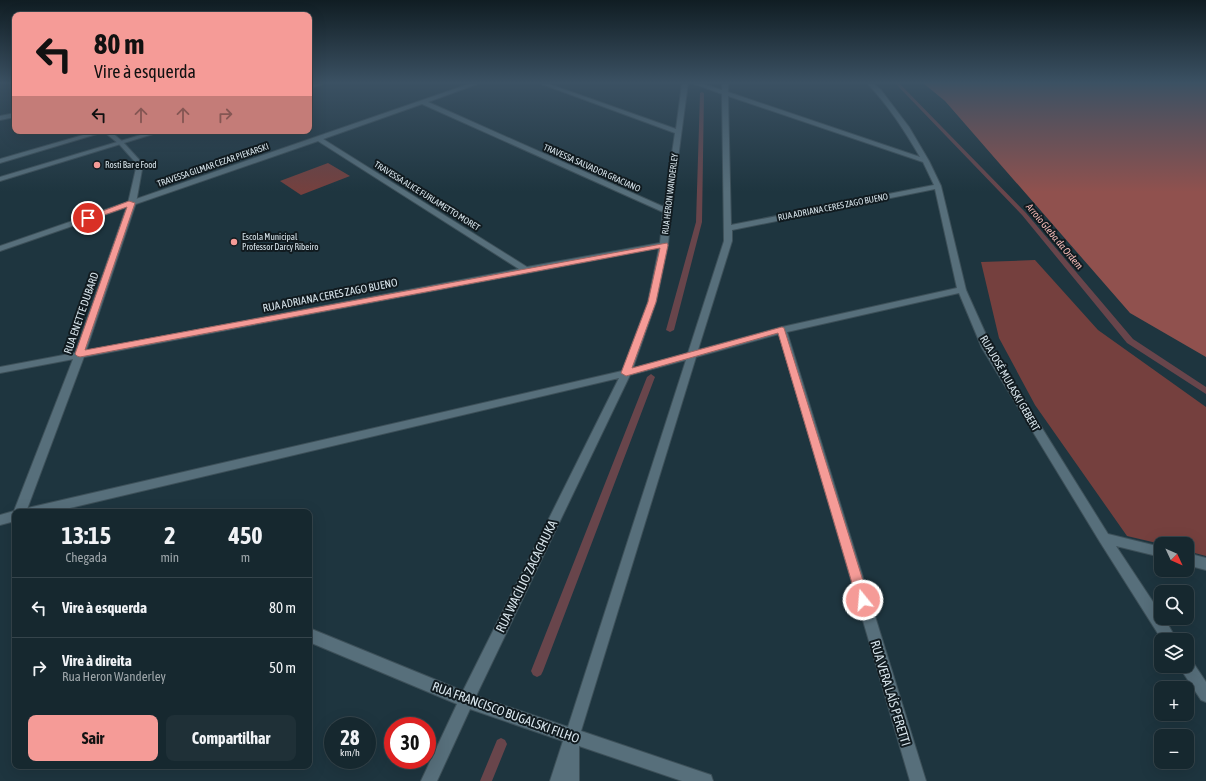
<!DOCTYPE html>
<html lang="pt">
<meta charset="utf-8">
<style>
body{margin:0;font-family:"Asap Condensed",sans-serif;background:#1f3037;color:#f1f3f6;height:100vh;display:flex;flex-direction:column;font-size:15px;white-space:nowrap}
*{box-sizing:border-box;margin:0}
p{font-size:13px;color:#9ea6aa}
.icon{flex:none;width:22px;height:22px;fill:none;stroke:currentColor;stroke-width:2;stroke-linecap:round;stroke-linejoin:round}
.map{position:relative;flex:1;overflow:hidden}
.side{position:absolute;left:12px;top:509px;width:300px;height:260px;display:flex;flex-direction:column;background:#16282f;border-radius:8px;box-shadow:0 4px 16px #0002,0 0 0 1px #35444b}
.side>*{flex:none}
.banner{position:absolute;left:12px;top:12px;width:300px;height:122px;border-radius:8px;box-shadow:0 4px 16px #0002,0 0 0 1px #35444b;background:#f59b97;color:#111;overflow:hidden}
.needle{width:26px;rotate:134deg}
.buttons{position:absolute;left:1154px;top:537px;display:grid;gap:8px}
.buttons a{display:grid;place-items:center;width:40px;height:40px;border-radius:8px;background:#16282f;box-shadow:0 4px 16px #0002,0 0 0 1px #35444b;font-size:20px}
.speed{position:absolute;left:324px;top:717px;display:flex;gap:8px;font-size:20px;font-weight:700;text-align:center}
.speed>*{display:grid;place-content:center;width:52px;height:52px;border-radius:50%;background:#16282f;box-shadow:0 4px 16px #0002,0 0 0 1px #35444b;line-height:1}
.speed small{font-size:10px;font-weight:400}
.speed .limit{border:6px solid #d22;background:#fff;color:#111}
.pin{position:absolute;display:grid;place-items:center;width:34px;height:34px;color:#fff;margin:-17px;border:2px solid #fff;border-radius:50%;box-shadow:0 1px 4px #0007}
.me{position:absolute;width:44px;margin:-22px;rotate:343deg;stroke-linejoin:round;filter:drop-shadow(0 0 3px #0008)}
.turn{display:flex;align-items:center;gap:14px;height:84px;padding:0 16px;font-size:18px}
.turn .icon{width:52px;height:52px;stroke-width:2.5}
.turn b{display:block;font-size:28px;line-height:34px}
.lanes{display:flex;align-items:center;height:38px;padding:0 16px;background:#0003;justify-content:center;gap:20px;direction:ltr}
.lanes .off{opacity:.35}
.eta{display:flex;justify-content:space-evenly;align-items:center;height:68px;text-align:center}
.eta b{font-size:24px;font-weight:700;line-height:28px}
.primary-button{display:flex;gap:8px;margin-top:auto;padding:8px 16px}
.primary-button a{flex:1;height:46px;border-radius:8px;background:#f59b97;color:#111;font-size:16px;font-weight:700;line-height:46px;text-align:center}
.primary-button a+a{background:#1f3037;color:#f1f3f6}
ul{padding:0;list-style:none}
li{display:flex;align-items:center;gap:12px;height:60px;padding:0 16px;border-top:1px solid #35444b}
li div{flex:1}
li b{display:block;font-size:15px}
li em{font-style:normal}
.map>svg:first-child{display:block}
.green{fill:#75403e}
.forest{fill:#90514e}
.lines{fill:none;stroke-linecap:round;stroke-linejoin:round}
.stream{fill:#68454b;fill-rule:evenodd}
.street-casing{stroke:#3d5059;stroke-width:2}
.secondary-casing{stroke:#3d5059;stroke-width:2}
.street{fill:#576f7b;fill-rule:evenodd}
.secondary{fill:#576f7b;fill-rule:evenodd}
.route{fill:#f59b97;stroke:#9f6562}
.poi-dot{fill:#f59b97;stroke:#111b20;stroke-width:1.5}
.labels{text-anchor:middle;stroke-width:4;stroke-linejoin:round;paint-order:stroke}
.far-poi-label{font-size:9px;fill:#d8e5ec;stroke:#111b20;text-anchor:start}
.far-street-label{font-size:9px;fill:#d8e5ec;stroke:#111b20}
.far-water-label{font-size:10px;font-style:italic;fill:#f6bbb7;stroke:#111b20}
.street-label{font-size:11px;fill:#d8e5ec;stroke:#111b20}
.near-street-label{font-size:13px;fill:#d8e5ec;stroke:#111b20}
</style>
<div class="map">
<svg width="1206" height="781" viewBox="0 0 1206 781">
<rect width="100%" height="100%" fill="#1e353f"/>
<path class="green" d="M 328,163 L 350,176 L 301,195 L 280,181 Z
M 1035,260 L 1098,330 L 1206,407 L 1206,556 L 1187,551 L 1187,544 L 1161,544 L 1127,536 L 1035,405 L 999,338 L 981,262 Z"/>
<path class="forest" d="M 923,83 L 1206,83 L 1206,357 L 1130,313 L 945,101 Z"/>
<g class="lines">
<path class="stream" d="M 895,83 L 899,83 L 1026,213 L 1133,339 L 1206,387 L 1206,394 L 1127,343 L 1022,215 Z
M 702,92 L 704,93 L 702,222 L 674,330 L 670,332 L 666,330 L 696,222 L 700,93 Z
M 651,374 L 655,377 L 543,671 L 541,675 L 537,677 L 533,675 L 531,671 L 647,377 Z
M 501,738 L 505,740 L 507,744 L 492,781 L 480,781 L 497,740 Z"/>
<g class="street-casing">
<path id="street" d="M 317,83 L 325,83 L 309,89 L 309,85 Z
M 472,83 L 480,83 L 428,102 L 664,207 L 675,133 L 539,83 L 546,83 L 676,129 L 682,83 L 688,83 L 671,211 L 668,245 L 656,302 L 633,368 L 688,353 L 724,241 L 722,94 L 692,83 L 700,83 L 722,90 L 722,83 L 728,83 L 728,92 L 920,157 C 904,130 889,106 867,83 L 873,83 L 881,90 L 909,127 L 929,161 L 941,186 L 966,290 L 992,348 L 1108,534 L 1161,547 L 1161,557 L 1116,546 L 1161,614 L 1161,618 L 1164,618 L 1177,640 L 1162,640 L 1100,542 L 982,348 L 959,293 L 787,332 L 926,781 L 910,781 L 779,334 L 696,357 L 581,731 L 705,773 L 711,775 L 713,781 L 682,781 L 579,746 L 579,781 L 550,781 L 563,741 L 470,709 L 437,781 L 421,781 L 457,704 L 309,642 L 309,628 L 463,691 L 619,378 L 53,512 L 26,512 L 28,508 L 32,507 L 622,371 L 648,302 L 659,248 L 0,373 L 0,367 L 519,269 L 318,141 L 0,251 L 0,246 ZM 728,96 L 923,162 L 934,185 L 731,225 ZM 422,104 L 663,212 L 660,243 L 527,267 L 323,139 ZM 935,189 L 957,288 L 782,327 L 698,350 L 732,241 L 732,230 ZM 686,360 L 568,727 L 476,696 L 630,375 Z
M 15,113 L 15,117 L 0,120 L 0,116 Z
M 97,131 L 107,131 L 0,163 L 0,159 Z
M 154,131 L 163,131 L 0,181 L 0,177 Z
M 1187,553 L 1206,558 L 1206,570 L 1187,565 Z
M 1187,659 L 1192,661 L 1206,682 L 1206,702 L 1201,700 L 1182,671 L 1180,666 L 1187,666 Z"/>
</g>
<g class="secondary-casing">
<path id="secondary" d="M 103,131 L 110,131 L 123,142 L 143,164 L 136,203 L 85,354 L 26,512 L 15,512 L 15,521 L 0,525 L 0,515 L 14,511 L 75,354 L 128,203 L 137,164 L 119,144 Z"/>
</g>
<use href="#street" class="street"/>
<use href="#secondary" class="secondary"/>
</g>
<linearGradient id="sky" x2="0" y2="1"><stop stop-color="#101d23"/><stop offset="0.43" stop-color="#3b5163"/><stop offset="1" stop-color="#3b5163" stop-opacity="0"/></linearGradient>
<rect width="1206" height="192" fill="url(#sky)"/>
<path class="route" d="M 129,201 L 135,203 L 85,350 L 667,243 L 668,245 L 656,302 L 632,368 L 782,327 L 784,328 L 869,600 L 867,604 L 863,606 L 859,604 L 857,600 L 778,333 L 626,376 L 621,373 L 648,302 L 660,248 L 80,357 L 77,356 L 75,354 L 127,207 L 90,220 L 84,218 Z"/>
<g class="poi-dot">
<circle cx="97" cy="165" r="4"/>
<circle cx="234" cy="242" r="4"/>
</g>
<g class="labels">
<g class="far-poi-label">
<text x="105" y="168">Rosti Bar e Food</text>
<text x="242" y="240">Escola Municipal<tspan x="242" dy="10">Professor Darcy Ribeiro</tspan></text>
</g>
<g class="far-street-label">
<text transform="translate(213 165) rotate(-19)" y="3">TRAVESSA GILMAR CEZAR PIEKARSKI</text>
<text transform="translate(592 168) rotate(24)" y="3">TRAVESSA SALVADOR GRACIANO</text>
<text transform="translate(670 194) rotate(-83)" y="3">RUA HERON WANDERLEY</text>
<text transform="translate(427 196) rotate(32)" y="3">TRAVESSA ALICE FURLAMETTO MORET</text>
<text transform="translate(833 207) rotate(-11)" y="3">RUA ADRIANA CERES ZAGO BUENO</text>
</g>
<g class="far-water-label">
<text transform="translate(1055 236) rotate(50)" y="4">Arroio Gleba da Ordem</text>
</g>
<g class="street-label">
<text transform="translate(330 295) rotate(-11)" y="4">RUA ADRIANA CERES ZAGO BUENO</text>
<text transform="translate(81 313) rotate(-71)" y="4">RUA ENETTE DUBARD</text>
<text transform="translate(1010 383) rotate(60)" y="4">RUA JOSÉ MULASKI GEBERT</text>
</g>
<g class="near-street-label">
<text transform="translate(526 576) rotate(-64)" y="5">RUA WACÍLIO ZACACHUKA</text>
<text transform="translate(891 693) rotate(73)" y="5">RUA VERA LAÍS PERETTI</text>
<text transform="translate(506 712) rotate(20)" y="5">RUA FRANCISCO BUGALSKI FILHO</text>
</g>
</g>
</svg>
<div class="buttons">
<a><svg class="needle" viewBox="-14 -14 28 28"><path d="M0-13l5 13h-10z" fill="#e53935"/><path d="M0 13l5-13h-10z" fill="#9ea6aa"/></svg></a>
<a><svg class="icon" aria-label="search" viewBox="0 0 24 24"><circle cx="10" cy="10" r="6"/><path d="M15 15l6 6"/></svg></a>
<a><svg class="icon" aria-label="layers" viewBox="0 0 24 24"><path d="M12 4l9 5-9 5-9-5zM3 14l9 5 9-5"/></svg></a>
<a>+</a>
<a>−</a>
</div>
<div class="speed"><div>28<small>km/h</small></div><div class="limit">30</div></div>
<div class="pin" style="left:88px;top:218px;background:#d93025"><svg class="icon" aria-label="arrive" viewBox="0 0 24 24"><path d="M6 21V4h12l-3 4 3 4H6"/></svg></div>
<svg class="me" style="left:863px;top:600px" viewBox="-20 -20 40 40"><circle r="17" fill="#f59b97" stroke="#fff" stroke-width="3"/><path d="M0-11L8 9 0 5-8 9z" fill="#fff"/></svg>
<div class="banner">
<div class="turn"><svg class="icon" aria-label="left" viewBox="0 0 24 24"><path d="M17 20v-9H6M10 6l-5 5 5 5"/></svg><div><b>80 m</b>Vire à esquerda</div></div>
<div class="lanes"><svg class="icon" aria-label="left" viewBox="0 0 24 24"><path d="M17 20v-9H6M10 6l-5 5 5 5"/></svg><svg class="icon off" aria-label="ahead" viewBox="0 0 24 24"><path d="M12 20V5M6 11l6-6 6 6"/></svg><svg class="icon off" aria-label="ahead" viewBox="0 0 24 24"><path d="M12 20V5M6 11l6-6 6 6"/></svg><svg class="icon off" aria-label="right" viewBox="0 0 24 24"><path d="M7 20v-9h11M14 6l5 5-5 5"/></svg></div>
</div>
<section class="side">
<div class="eta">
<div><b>13:15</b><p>Chegada</p></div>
<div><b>2</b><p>min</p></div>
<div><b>450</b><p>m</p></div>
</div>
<ul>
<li><svg class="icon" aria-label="left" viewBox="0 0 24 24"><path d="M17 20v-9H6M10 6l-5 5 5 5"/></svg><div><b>Vire à esquerda</b></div><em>80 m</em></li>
<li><svg class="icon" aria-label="right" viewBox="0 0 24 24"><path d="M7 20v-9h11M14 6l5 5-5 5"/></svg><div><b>Vire à direita</b><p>Rua Heron Wanderley</p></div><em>50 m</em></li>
</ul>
<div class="primary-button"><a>Sair</a><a>Compartilhar</a></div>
</section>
</div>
